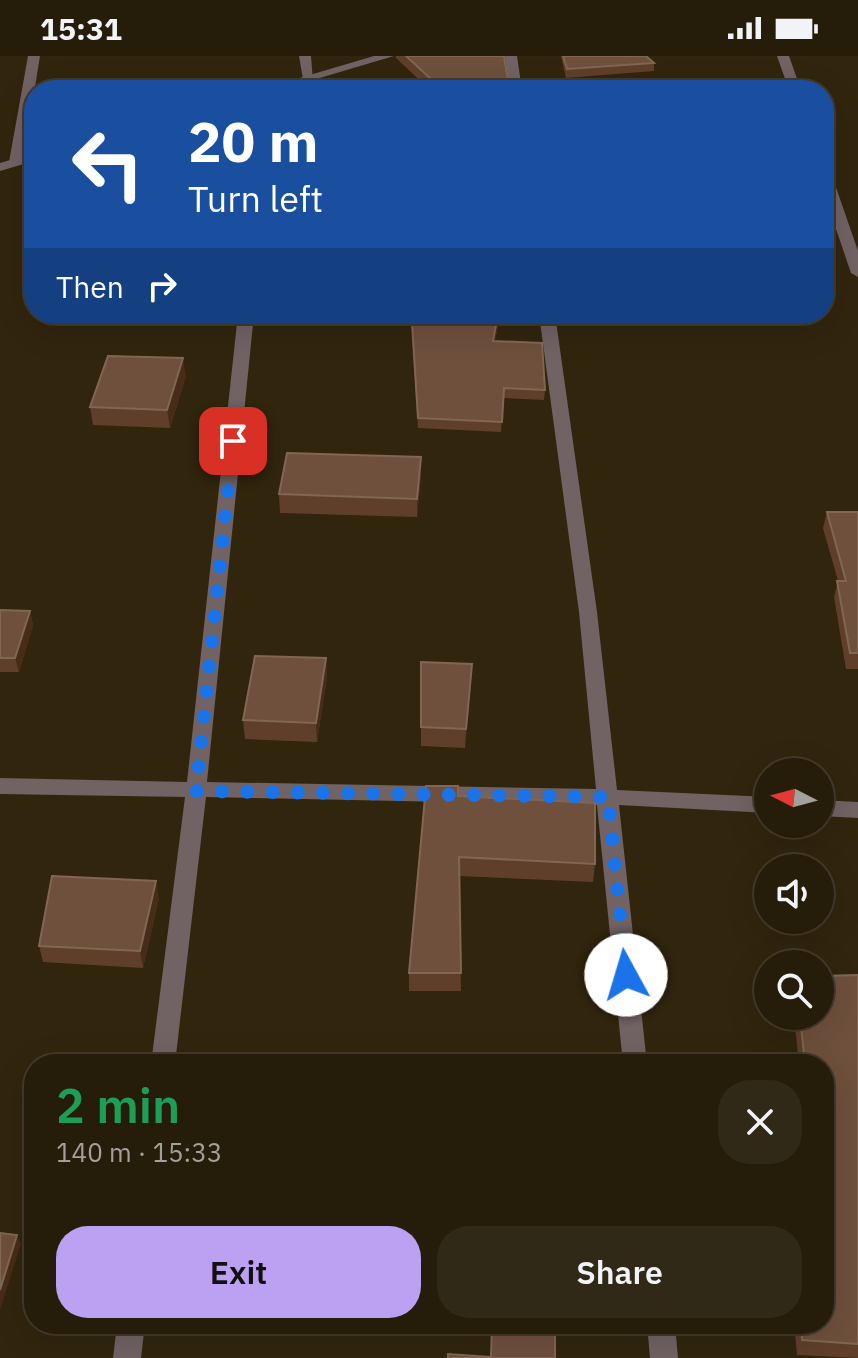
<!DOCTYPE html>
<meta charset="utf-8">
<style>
body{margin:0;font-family:"IBM Plex Sans",sans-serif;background:#312918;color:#f1f3f6;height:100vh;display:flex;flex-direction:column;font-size:30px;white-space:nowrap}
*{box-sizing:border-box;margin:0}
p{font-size:26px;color:#a3a19c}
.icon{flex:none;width:44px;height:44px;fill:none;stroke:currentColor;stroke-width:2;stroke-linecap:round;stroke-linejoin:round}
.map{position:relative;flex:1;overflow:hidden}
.details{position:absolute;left:24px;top:998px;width:810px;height:280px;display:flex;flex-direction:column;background:#251c0a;border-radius:32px;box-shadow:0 8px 32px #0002,0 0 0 2px #423a2b}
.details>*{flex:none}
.hud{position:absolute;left:24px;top:24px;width:810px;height:244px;border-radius:32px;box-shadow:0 8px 32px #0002,0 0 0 2px #423a2b;background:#1a4fa0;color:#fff;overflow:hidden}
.needle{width:52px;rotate:276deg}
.buttons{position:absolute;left:754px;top:702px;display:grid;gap:16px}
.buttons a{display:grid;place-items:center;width:80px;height:80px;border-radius:50%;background:#251c0a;box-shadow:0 8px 32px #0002,0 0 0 2px #423a2b;font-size:40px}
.pin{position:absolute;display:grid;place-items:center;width:68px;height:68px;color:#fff;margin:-34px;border-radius:16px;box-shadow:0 4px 12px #0006}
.me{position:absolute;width:88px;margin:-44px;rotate:354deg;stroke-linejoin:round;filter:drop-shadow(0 0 6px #0008)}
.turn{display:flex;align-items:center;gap:28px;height:168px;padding:0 32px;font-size:36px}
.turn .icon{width:104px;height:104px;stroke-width:2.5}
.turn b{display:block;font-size:56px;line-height:68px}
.then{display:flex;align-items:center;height:76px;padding:0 32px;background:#0003;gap:16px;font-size:30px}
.round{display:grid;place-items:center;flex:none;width:84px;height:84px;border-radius:32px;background:#312918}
.headline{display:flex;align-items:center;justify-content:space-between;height:136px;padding:0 32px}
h1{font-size:48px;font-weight:600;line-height:60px;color:#1e9e55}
.action{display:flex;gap:16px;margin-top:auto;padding:16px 32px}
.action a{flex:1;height:92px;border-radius:32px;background:#bca0f2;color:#111;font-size:32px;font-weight:600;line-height:92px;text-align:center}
.action a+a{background:#312918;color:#f1f3f6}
.status{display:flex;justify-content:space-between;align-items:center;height:56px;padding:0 40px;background:#251c0a;direction:ltr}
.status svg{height:22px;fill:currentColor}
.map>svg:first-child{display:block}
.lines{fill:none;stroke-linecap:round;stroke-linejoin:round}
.minor{fill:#716264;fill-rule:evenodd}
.tertiary{fill:#716264;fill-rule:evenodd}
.wall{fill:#5f3f2a}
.shaded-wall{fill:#472d17}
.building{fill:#6e503c;stroke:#816753;stroke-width:2}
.route{stroke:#1a73e8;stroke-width:14;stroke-dasharray:0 25.2}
</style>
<div class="status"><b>15:31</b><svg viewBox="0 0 49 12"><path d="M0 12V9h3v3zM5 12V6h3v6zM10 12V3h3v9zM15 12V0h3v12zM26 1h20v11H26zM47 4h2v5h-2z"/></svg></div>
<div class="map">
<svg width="858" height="1302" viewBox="0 0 858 1302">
<rect width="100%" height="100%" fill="#31250d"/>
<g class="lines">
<path class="minor" d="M 28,0 L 40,0 L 23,106 L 16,110 L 9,106 Z
M 299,0 L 311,0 L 313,26 L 303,23 Z
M 505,0 L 517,0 L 522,34 L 510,34 Z
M 777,0 L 789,0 L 801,34 L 789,34 Z
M 824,113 L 831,117 L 858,195 L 858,221 L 851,217 L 824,138 Z
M 238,258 L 254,258 L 207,726 L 596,733 L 579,556 L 539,258 L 555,258 L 597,556 L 617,734 L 768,741 L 768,757 L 619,749 L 647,1008 L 623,1008 L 597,749 L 206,741 L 175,1008 L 151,1008 L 185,741 L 0,738 L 0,722 L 187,726 Z
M 820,744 L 858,746 L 858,762 L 820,760 Z
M 117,1268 L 145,1268 L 141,1302 L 113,1302 Z
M 647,1268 L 675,1268 L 678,1302 L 650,1302 Z"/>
<path class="tertiary" d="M 374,0 L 394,0 L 279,34 L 259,34 Z
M 34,97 L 34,105 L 0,115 L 0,107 Z"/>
</g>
<path class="wall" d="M 396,0 L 504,0 L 508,34 L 430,34 L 396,2 Z
M 561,0 L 646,0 L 654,7 L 654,15 L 566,22 Z
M 425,258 L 500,258 L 495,285 L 545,334 L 544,344 L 503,342 L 501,376 L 418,372 L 412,277 L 423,267 Z
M 649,258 L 766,258 L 650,263 Z
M 186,320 L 170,372 L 93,369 L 90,351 Z
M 421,420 L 417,461 L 280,457 L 279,438 Z
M 827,456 L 858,456 L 858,613 L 846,613 L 834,541 L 838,525 L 823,472 Z
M 0,554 L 30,555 L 33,569 L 19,616 L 0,616 Z
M 326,602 L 327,621 L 317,686 L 245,683 L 243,664 Z
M 421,606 L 471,627 L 465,692 L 421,690 Z
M 458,740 L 595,808 L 593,826 L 459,820 L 461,935 L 409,935 L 409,917 Z
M 159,842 L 143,912 L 43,906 L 39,890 Z
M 858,919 L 858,1302 L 797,1299 L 794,1268 L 824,1268 L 824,1008 L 799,1008 L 794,960 L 820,960 Z"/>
<path class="shaded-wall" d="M 498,258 L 500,258 L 493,295 L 493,285 Z
M 183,302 L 186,320 L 170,372 L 167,354 Z
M 421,401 L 421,420 L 417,461 L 417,443 Z
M 30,555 L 33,569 L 19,616 L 15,602 Z
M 326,602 L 327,621 L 317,686 L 316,667 Z
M 472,608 L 471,627 L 465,692 L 466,673 Z
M 156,825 L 159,842 L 143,912 L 140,895 Z
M 17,1179 L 21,1188 L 0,1254 L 0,1234 Z"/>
<path class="building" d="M 406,0 L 504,0 L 508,24 L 505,34 L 443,34 Z
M 563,0 L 646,0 L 654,7 L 567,13 Z
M 425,258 L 498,258 L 493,285 L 542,287 L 545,334 L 504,332 L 502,366 L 418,362 L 412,267 L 423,267 Z
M 108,300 L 183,302 L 167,354 L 90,351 Z
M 287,397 L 421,401 L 417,443 L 279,438 Z
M 827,456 L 858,456 L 858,597 L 850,597 L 837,525 L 846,525 Z
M 0,554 L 30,555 L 15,602 L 0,602 Z
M 255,600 L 326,602 L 316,667 L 243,664 Z
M 421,606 L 472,608 L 466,673 L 421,671 Z
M 426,730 L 458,730 L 458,740 L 595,747 L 595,808 L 459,801 L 461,917 L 409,917 Z
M 52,820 L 156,825 L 140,895 L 39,890 Z
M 858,919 L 858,1288 L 802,1284 L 801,1268 L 824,1268 L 824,1008 L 805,1008 L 800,960 L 820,960 L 820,920 Z
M 0,1177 L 17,1179 L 0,1234 Z
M 492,1268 L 555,1268 L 555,1302 L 448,1302 L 448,1298 L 491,1301 Z"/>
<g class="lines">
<path class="route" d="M 233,385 L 196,735 L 608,741 L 626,919"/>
</g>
</svg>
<div class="buttons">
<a><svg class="needle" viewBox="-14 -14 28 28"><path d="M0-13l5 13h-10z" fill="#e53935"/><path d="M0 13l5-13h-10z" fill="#a3a19c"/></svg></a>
<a><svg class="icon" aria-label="sound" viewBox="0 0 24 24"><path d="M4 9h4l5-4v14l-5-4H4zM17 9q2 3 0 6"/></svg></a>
<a><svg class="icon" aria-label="search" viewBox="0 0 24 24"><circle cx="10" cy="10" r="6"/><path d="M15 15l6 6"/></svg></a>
</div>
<div class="pin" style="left:233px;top:385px;background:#d93025"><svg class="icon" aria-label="arrive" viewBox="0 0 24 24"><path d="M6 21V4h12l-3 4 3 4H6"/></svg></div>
<svg class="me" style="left:626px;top:919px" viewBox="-20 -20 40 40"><circle r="19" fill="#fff"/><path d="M0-13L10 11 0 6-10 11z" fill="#1a73e8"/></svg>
<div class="hud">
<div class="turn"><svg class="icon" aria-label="left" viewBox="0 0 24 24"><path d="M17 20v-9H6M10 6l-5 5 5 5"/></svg><div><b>20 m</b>Turn left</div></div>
<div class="then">Then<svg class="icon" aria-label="right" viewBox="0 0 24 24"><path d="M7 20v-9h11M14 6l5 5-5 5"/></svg></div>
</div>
<section class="details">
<div class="headline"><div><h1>2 min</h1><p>140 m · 15:33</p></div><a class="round"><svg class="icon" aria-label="close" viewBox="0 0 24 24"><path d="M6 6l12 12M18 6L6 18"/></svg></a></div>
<div class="action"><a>Exit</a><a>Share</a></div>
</section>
</div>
